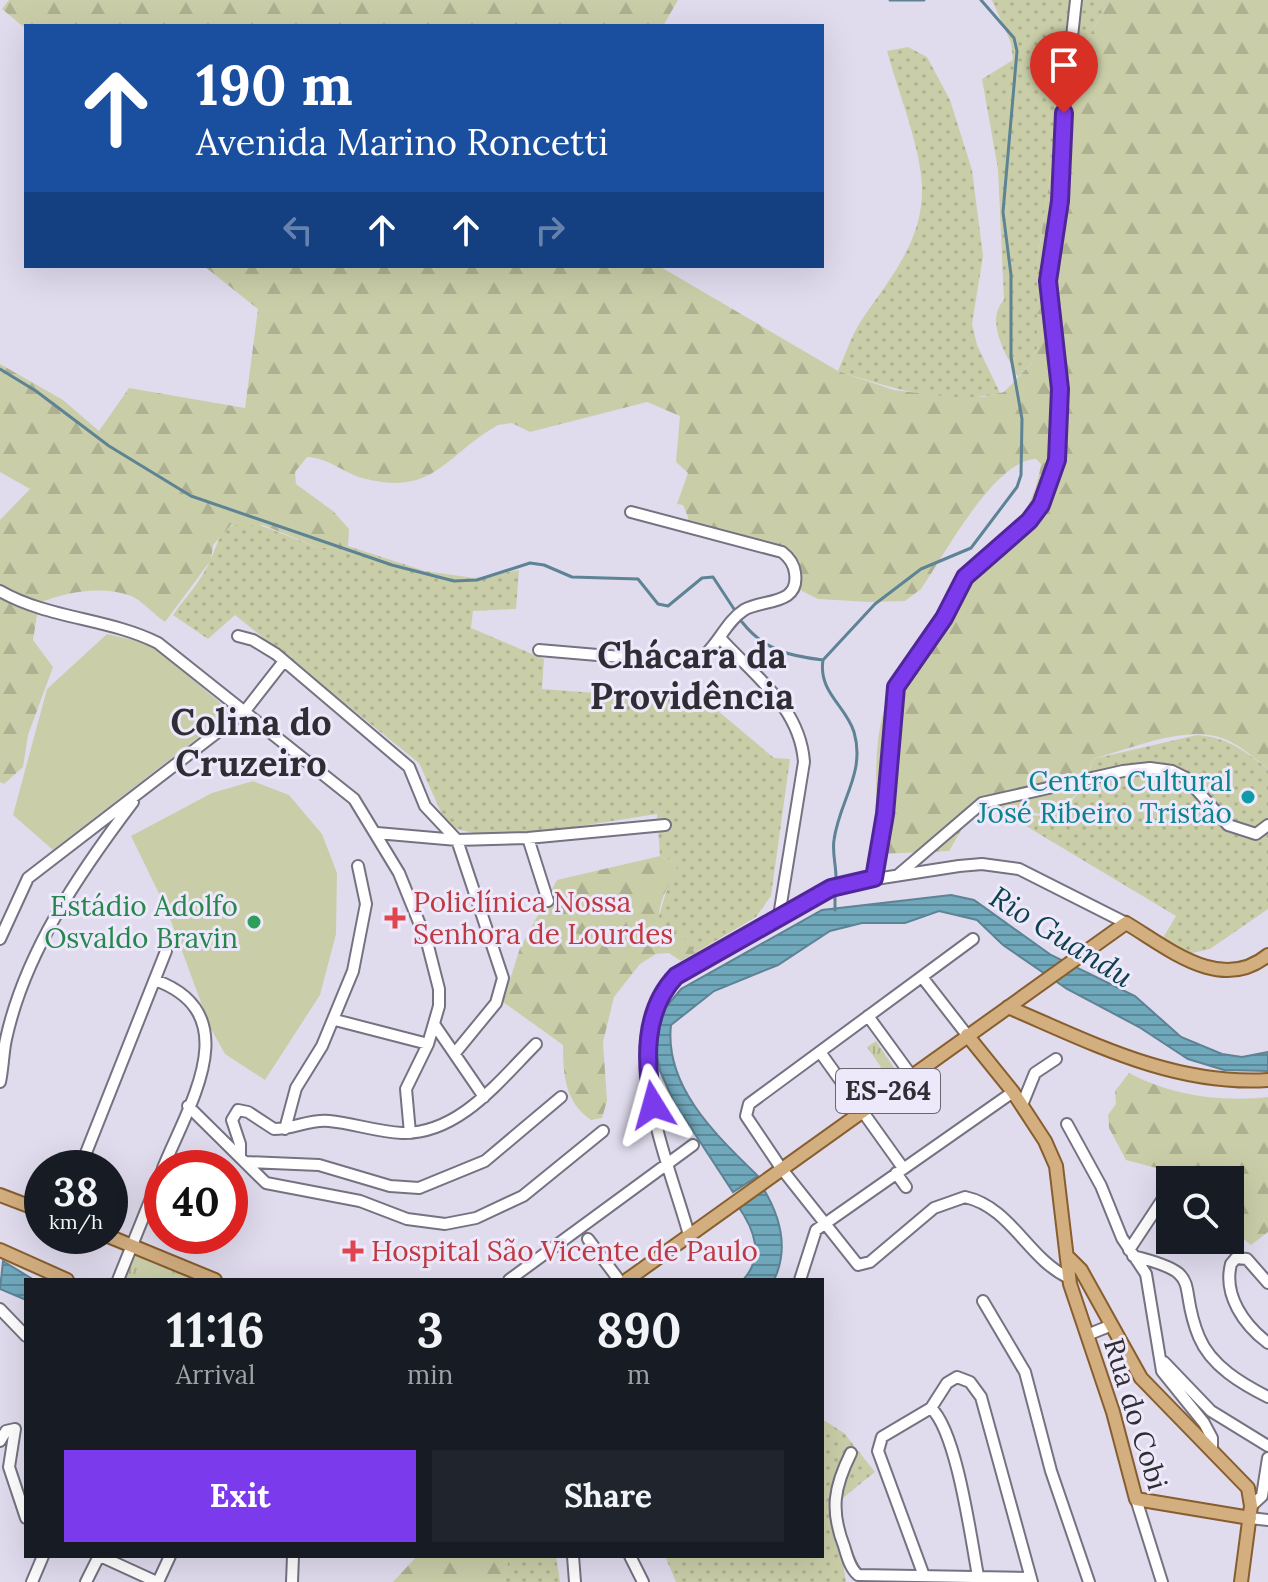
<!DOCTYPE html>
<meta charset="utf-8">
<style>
body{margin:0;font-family:Lora,serif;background:#20242c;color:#f1f3f6;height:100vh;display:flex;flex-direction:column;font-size:30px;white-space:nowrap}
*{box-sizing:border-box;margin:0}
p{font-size:26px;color:#9ea1a6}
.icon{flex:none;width:44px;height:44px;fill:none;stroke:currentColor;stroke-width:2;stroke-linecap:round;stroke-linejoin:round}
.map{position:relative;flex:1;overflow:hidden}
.drawer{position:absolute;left:24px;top:1278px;width:800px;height:280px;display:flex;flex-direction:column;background:#171b24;border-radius:0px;box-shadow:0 8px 32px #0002}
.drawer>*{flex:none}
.banner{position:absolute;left:24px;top:24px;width:800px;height:244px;border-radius:0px;box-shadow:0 8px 32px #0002;background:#1a4fa0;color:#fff;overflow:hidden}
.fabs{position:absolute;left:1156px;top:1166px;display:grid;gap:16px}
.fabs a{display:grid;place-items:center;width:88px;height:88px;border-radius:0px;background:#171b24;box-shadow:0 8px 32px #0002;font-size:40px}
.speed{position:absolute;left:24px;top:1150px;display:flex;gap:16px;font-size:40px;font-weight:700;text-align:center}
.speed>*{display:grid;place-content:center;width:104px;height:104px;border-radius:50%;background:#171b24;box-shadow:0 8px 32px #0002;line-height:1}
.speed small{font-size:20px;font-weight:400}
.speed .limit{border:12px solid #d22;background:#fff;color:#111}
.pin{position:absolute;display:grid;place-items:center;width:68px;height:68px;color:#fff;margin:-82px -34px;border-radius:50% 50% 50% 0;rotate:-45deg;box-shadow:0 0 8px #0007}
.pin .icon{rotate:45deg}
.me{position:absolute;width:88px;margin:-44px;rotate:352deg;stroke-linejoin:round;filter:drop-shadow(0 0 6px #0008)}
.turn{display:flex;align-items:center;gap:28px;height:168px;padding:0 40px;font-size:36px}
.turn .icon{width:104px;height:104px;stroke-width:2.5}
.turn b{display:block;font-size:56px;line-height:68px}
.lanes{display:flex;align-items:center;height:76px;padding:0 40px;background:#0003;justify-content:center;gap:40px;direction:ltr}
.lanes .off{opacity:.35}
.eta{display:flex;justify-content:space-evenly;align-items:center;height:136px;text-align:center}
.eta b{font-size:48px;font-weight:700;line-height:56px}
.primary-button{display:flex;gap:16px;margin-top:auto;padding:16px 40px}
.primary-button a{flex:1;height:92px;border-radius:0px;background:#7c3aed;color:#fff;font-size:32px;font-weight:700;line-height:92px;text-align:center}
.primary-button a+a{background:#20242c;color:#f1f3f6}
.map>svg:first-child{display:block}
.grass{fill:url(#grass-dots)}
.forest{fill:url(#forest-firs)}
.park{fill:url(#park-tufts)}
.pitch{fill:#cacea8}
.water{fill:url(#water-rules);stroke:#5d8394;stroke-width:2}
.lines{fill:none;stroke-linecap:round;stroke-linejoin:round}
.stream{stroke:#5d8394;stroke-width:3}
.minor-casing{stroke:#757281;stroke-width:14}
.major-casing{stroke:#875e2e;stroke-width:16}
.minor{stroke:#fff;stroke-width:10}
.major{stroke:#d3ae7f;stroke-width:12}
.route-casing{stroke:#51269a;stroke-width:20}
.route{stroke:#7c3aed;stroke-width:14}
.culture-dot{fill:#0f9aa8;stroke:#ede9fb;stroke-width:3}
.health-dot{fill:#e0444e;stroke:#ede9fb;stroke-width:3}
.leisure-dot{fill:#2e9e5b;stroke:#ede9fb;stroke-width:3}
.labels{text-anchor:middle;stroke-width:6;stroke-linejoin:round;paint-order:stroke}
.shield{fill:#ede9fb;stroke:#696670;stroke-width:2}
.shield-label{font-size:26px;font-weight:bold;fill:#302e35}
.culture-label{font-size:28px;fill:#0d838f;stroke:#ede9fb;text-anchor:end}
.health-label{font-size:28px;fill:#be3a42;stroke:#ede9fb;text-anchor:start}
.leisure-label{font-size:28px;fill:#27864d;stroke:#ede9fb;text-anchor:end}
.street-label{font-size:28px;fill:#302e35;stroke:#ede9fb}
.water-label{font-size:30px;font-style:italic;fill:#0c3f4e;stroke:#ede9fb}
.district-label{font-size:36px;font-weight:bold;fill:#302e35;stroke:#ede9fb}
</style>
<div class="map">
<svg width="1268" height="1582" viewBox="0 0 1268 1582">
<defs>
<pattern id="grass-dots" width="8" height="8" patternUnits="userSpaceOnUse" patternTransform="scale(2)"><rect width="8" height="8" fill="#cacea8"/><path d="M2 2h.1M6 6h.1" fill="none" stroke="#aeb191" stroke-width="1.8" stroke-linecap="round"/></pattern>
<pattern id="forest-firs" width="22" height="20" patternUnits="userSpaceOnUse" patternTransform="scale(2)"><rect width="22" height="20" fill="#cacea8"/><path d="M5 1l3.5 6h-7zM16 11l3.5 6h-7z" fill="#aeb191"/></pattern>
<pattern id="park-tufts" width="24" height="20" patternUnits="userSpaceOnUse" patternTransform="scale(2)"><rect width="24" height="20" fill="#cacea8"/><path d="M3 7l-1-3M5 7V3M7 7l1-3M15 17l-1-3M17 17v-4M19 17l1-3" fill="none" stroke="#aeb191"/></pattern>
<pattern id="water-rules" width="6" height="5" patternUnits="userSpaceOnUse" patternTransform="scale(2)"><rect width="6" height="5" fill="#70a8bc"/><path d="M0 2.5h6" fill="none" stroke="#5c899a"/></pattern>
</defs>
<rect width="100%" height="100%" fill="#e0dcee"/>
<path class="grass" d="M 992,0 L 1101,0 L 1105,8 L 1064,81 L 1037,264 L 1037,348 L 1031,364 L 1018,377 C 1007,356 984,321 1004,300 L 998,169 L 982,79 L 1013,60 L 1011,43 Z
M 908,47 L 927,57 L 950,100 L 972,170 L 983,256 L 972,324 L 977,345 L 1000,393 C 947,407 888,387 838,371 C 846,353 853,331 865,315 C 892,276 923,239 922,188 C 921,147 898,92 887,51 Z
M 252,522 L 319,548 L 348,546 L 425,571 L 474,578 L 519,570 L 516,609 L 473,611 L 471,628 L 544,659 L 542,689 L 706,701 L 774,758 L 790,759 L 771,896 L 756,917 L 695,953 C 684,940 679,930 660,927 L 658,919 L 675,862 L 660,856 L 657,814 L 530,834 L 481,835 L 453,828 L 444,819 L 419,763 L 235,615 L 208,639 L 173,615 C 185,598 202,580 210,561 C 221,537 219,523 252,522 Z
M 1197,735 C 1227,737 1245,751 1268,769 L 1268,909 L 1210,949 L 1184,955 L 1161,941 L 1176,916 L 1001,811 C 1015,810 1040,820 1053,814 C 1075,804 1088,782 1093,759 Z
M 822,1419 L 844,1433 L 875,1472 L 834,1505 L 846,1582 L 676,1582 L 665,1556 L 822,1556 Z
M 509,1556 L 556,1556 L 560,1582 L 504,1582 Z"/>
<path class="forest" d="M 9,0 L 678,0 L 663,26 L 26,26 L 26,29 L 2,9 Z
M 1101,0 L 1268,0 L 1268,769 C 1252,756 1236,741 1215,736 C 1178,728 1129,749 1093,759 L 1084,788 L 1052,815 C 1026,813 995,803 971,819 C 962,825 955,842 949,851 L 878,854 C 878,806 870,747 887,701 C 900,664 929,634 950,602 C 957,592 957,580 965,569 C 971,561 982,558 990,552 C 1018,529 1036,499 1041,464 L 1036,459 C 994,460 944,556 921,589 L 905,601 L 870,602 L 818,599 L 792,586 L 789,569 L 778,553 L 686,529 L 688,517 L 683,505 L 677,504 L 688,473 L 676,462 L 680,416 L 647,402 L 530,432 L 512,423 L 498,425 C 446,454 435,496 366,479 C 344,474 330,458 307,457 L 295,472 L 296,484 L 333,511 L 349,529 L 348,546 L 319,548 L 263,525 L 231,525 L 213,545 L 211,560 L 165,622 C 154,615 142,600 131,596 C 102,585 66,592 39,603 L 33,640 L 53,667 L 28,735 L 23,767 L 4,784 L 0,782 L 0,520 L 30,489 L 0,472 L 0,364 L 63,400 L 99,431 L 129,388 L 245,408 L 258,309 L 204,266 L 659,266 L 838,371 L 894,390 L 950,397 L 983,397 L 1004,392 L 1031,364 L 1037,348 L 1037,264 L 1064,81 L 1105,8 Z
M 660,856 L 675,862 L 677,869 C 668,886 655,907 660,927 L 680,932 L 695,953 L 681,961 L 669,953 L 656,954 L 640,964 L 614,997 L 603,1042 L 607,1101 L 602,1118 L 591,1120 C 565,1102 563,1075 563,1045 L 503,1002 L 520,948 L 557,880 Z
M 1129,1073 C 1172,1096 1220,1102 1268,1097 L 1268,1232 L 1251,1245 L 1230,1228 L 1233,1199 L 1230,1180 L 1202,1180 L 1126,1160 L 1109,1128 L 1108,1115 L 1116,1104 L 1115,1091 Z
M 417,1556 L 509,1556 L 504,1582 L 393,1582 Z"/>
<path class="park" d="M 876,1041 L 896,1071 L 861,1095 L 855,1085 L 881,1067 L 867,1047 Z
M 135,1254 L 198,1280 L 124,1280 Z"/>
<path class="pitch" d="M 107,634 L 151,644 L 231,712 L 53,850 L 13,815 L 47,689 Z
M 253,781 L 289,795 L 322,834 L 337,873 L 336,934 L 320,995 L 265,1080 L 225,1054 L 210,1027 L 167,910 L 131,836 L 212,793 Z"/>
<path class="water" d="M 951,895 L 974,900 L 1051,955 L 1135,996 L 1181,1037 L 1222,1054 L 1242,1057 L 1268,1052 L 1268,1071 L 1224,1070 L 1188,1059 L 1139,1027 L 1067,989 L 1003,945 L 977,920 L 939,911 L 905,923 L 862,923 L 830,931 L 778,965 L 714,991 L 671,1025 C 664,1087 717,1136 758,1176 L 733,1192 L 674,1102 L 660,1071 L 653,1034 L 661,1013 L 681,989 L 822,910 Z
M 763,1188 C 780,1216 789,1249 774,1280 L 743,1280 C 765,1256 754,1229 738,1206 Z
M 3,1261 L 34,1280 L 26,1280 L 26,1300 L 0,1289 Z"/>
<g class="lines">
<path class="stream" d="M 890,0 L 924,0
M 0,369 L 36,391 L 109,446 L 191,496 L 392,565 L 454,581 L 477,580 L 530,563 L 544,565 L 572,577 L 638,579 L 658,604 L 668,606 L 702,578 L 713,577 L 734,609
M 742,622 C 764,650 789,656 823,660
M 836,877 C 836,865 832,852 834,840 C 839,801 866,773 854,732 C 846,706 818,692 823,660 L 875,604 L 921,569 L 971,548 L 1017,487 L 1021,475 L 1022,419 L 1011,357 L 1011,275 L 1003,212 L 1017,51 L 1014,38 L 981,0
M 835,910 L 835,894"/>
<g class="minor-casing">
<path id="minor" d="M 0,591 C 49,619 108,618 158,643 L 354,799 L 399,873 L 427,942 L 439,989 L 439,1006 L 428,1044 L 406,1089 L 410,1133
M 238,636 L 253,640 L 276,654 L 409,767 L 425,806 L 457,840 L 503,978 L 496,1003 L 455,1053
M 721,639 C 756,677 800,708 804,762 L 779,916
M 539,650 L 691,663 C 717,653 722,624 744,610 C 762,599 800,606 795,573 C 794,564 790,558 782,552 L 631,512
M 377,833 L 457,840 L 528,838 L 665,825
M 528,838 L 548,901
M 898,875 L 982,803 L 1123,771 L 1150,768 L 1172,771 L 1186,778 L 1228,825 L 1256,834 L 1268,825
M 874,878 L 885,814 L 896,687 L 944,618 L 965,577 L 1029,521 L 1041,505 L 1057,460 L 1060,389 L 1048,281 L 1060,201 L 1061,137 L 1076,0
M 0,939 L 28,878 L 245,711 L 284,661
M 973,939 L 749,1104 L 746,1116 L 781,1168 L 858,1265 L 870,1262 L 934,1208 L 965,1197 C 1011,1207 1028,1259 1069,1278
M 922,977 L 967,1035
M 155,980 C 248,1014 189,1104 163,1168
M 868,1016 L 911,1075
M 335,1020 L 428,1044
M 434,1024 L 484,1097
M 820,1052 L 903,1168
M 0,1082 C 3,1068 3,1053 6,1039 C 25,952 80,872 133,802
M 1022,1105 L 1035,1073 L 1056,1059
M 188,1106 L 266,1183 L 360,1201 L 407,1219 L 445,1224 L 476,1218 L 523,1196 L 603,1131
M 1067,1124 L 1101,1186 L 1122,1238 L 1146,1274 L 1162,1371 L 1204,1423 L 1212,1438 L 1212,1449
M 285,1129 L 296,1088 L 322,1046 L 353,971 L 366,904 L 358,866
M 240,1157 L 240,1144 L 232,1120 L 238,1110 L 248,1112 L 274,1129 C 293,1129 310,1119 329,1121 C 353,1123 377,1132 402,1133 C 459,1134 499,1081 536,1044
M 245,1162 L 319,1165 L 390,1186 L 419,1188 L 485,1161 L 561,1097
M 80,1168 L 166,951
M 896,1173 L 906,1187
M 689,1235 C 669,1161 613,1042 676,976 L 837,885 L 959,866 L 982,864 L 1019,869 L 1126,923
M 588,1239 L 619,1280
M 1129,1250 L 1170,1188
M 1133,1256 C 1207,1274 1176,1282 1199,1337 C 1211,1366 1242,1384 1268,1397
M 118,1280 L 162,1171
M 509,1280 L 693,1145
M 800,1280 L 816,1230 L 1013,1092
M 1268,1283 L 1247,1259 L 1236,1258 L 1231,1264 C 1223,1295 1244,1325 1268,1343
M 983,1301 L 1025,1372 L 1051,1471 L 1089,1582
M 0,1309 L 26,1336
M 1087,1335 L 1112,1325
M 1164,1362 L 1211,1411 L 1268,1446
M 931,1408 L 947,1383 L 957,1377 L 970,1382 L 981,1397 L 1032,1582
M 931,1408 C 957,1432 971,1539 978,1576
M 0,1441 L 6,1431 L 15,1429 L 9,1467 L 26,1518
M 851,1453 C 834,1487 830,1510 844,1546 C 847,1556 850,1568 858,1575 L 1031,1578
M 1136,1499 L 1162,1582
M 1251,1506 L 1262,1496 L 1268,1458
M 1250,1518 L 1268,1520
M 100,1556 L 157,1582
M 573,1556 L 575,1582
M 630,1556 L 643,1582
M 924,1576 L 878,1451 L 882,1437 L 931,1408
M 32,1582 L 43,1556
M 86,1582 L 99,1556
M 158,1582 L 170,1556
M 292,1582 L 293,1556"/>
</g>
<g class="major-casing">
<path id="major" d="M 1008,1007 C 1092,1043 1174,1086 1268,1080
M 967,1035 L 1013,1092 L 1045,1141 L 1056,1166 L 1070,1284 L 1113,1412 L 1136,1499 L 1250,1518
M 0,1195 L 42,1211
M 108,1236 L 215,1280
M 0,1250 L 67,1280
M 1069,1258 L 1081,1270 L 1141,1378 L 1248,1488 L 1251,1506 L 1241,1582
M 627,1280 L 1126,923 C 1168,948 1221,994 1268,955"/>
</g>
<use href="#minor" class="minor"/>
<use href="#major" class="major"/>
</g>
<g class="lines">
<g class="route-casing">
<path id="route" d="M 653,1105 C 645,1061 643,1011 676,976 L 831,888 L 874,878 L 885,814 L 896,687 L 944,618 L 965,577 L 1029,521 L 1041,505 L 1057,460 L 1060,389 L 1048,281 L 1060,201 L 1064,113"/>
</g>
<use href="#route" class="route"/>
</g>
<circle class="culture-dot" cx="1248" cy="797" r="8"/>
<g class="health-dot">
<path d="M391 906h8v8h8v8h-8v8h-8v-8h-8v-8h8z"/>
<path d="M349 1239h8v8h8v8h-8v8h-8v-8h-8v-8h8z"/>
</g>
<circle class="leisure-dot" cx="254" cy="922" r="8"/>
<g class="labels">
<rect class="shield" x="836" y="1069" width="104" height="44" rx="6"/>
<g class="shield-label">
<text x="888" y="1100">ES-264</text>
</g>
<g class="culture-label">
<text x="1232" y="791">Centro Cultural<tspan x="1232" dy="32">José Ribeiro Tristão</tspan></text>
</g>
<g class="health-label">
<text x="413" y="912">Policlínica Nossa<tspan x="413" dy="32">Senhora de Lourdes</tspan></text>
<text x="371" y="1261">Hospital São Vicente de Paulo</text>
</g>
<g class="leisure-label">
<text x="238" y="916">Estádio Adolfo<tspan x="238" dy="32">Osvaldo Bravin</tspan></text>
</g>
<g class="street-label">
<text transform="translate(1136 1414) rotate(73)" y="10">Rua do Cobi</text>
</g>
<g class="water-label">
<text transform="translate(1061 937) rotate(32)" y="10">Rio Guandu</text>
</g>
<g class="district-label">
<text x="692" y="668">Chácara da<tspan x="692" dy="41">Providência</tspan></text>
<text x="251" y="735">Colina do<tspan x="251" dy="41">Cruzeiro</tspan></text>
</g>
</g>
</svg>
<div class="fabs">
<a><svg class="icon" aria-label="search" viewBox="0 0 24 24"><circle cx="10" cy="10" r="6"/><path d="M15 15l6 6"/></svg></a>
</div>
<div class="speed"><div>38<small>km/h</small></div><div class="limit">40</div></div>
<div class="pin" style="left:1064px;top:113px;background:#d93025"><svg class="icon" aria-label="arrive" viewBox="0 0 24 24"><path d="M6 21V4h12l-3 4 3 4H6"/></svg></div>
<svg class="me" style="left:653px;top:1105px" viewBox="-20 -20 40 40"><path d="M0-17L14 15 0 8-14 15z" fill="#7c3aed" stroke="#fff" stroke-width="4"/></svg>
<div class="banner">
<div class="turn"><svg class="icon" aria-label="ahead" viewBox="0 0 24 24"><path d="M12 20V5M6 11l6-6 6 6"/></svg><div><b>190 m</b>Avenida Marino Roncetti</div></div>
<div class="lanes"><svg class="icon off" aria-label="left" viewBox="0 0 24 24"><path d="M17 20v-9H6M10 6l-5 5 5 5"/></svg><svg class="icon" aria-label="ahead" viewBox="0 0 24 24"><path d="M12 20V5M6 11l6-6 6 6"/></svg><svg class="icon" aria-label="ahead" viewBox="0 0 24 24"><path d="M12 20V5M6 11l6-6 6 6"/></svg><svg class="icon off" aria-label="right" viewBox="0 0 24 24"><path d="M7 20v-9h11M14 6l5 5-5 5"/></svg></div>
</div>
<section class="drawer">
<div class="eta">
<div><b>11:16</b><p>Arrival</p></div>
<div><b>3</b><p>min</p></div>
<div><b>890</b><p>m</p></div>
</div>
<div class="primary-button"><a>Exit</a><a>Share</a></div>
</section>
</div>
